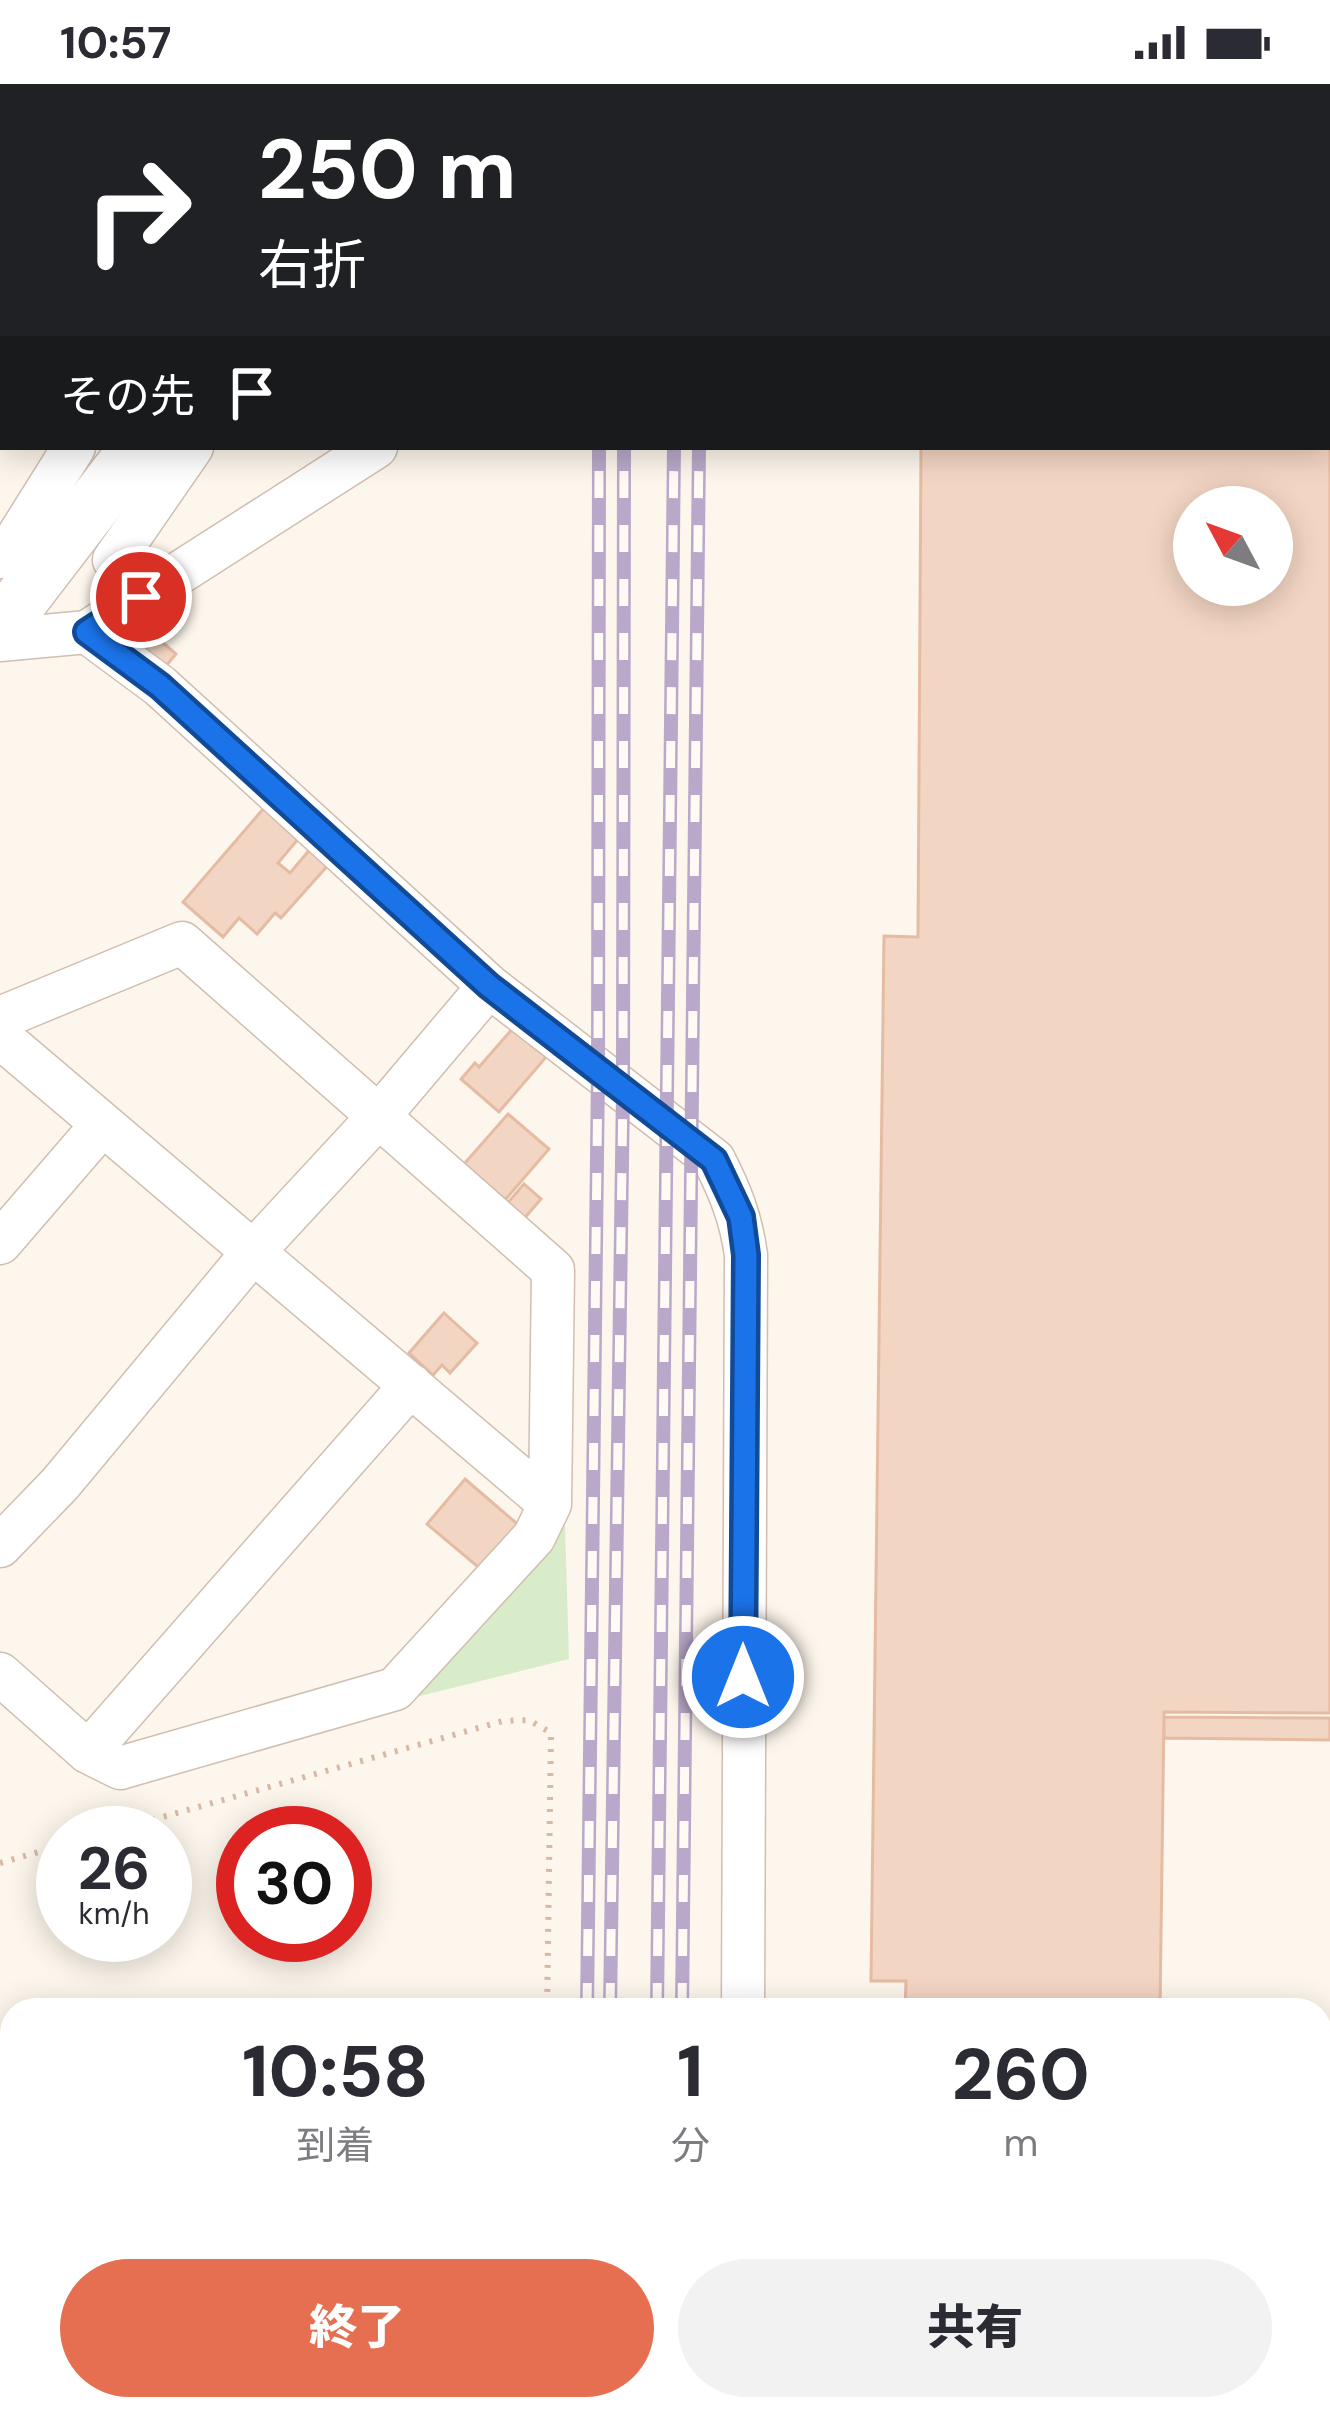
<!DOCTYPE html>
<html lang="ja">
<meta charset="utf-8">
<style>
body{margin:0;font-family:"DM Sans","Noto Sans JP",sans-serif;background:#f2f2f3;color:#2b2b33;height:100vh;display:flex;flex-direction:column;font-size:45px;white-space:nowrap}
*{box-sizing:border-box;margin:0}
p{font-size:39px;color:#7c7c81}
.icon{flex:none;width:66px;height:66px;fill:none;stroke:currentColor;stroke-width:2;stroke-linecap:round;stroke-linejoin:round}
.map{position:relative;flex:1;overflow:hidden}
.sheet{position:absolute;left:0px;top:1914px;width:1332px;height:423px;display:flex;flex-direction:column;background:#fff;border-radius:36px 36px 0 0;box-shadow:0 6px 30px #0003}
.sheet>*{flex:none}
.banner{position:absolute;left:0px;top:0px;width:1332px;height:366px;box-shadow:0 6px 30px #0003;background:#202124;color:#fff;overflow:hidden}
.needle{width:78px;rotate:311deg}
.tools{position:absolute;left:1173px;top:402px;display:grid;gap:24px}
.tools a{display:grid;place-items:center;width:120px;height:120px;border-radius:50%;background:#fff;box-shadow:0 6px 30px #0003;font-size:60px}
.speed{position:absolute;left:36px;top:1722px;display:flex;gap:24px;font-size:60px;font-weight:700;text-align:center}
.speed>*{display:grid;place-content:center;width:156px;height:156px;border-radius:50%;background:#fff;box-shadow:0 6px 30px #0003;line-height:1}
.speed small{font-size:30px;font-weight:400}
.speed .limit{border:18px solid #d22;background:#fff;color:#111}
.pin{position:absolute;display:grid;place-items:center;width:102px;height:102px;color:#fff;margin:-51px;border:6px solid #fff;border-radius:50%;box-shadow:0 3px 12px #0007}
.me{position:absolute;width:132px;margin:-66px;rotate:0deg;stroke-linejoin:round;filter:drop-shadow(0 0 9px #0008)}
.turn{display:flex;align-items:center;gap:42px;height:252px;padding:0 60px;font-size:54px}
.turn .icon{width:156px;height:156px;stroke-width:2.5}
.turn b{display:block;font-size:84px;line-height:102px}
.then{display:flex;align-items:center;height:114px;padding:0 60px;background:#0003;gap:24px;font-size:45px}
.eta{display:flex;justify-content:space-evenly;align-items:center;height:204px;text-align:center}
.eta b{font-size:72px;font-weight:800;line-height:84px}
.button{display:flex;gap:24px;margin-top:auto;padding:24px 60px}
.button a{flex:1;height:138px;border-radius:72px;background:#e76f51;color:#fff;font-size:48px;font-weight:800;line-height:138px;text-align:center}
.button a+a{background:#f2f2f3;color:#2b2b33}
.status{display:flex;justify-content:space-between;align-items:center;height:84px;padding:0 60px;background:#fff;direction:ltr}
.status svg{height:33px;fill:currentColor}
.map>svg:first-child{display:block}
.green{fill:#d8ecc9}
.building{fill:#f3d5c3;stroke:#e6bba3;stroke-width:3;fill-rule:evenodd}
.lines{fill:none;stroke-linecap:round;stroke-linejoin:round}
.tertiary-tunnel{stroke:#dcd0c4;stroke-width:54;stroke-dasharray:54 27;stroke-linecap:butt}
.minor-casing{stroke:#d1beb0;stroke-width:45}
.tertiary-casing{stroke:#d1beb0;stroke-width:57}
.path{stroke:#d9b8a5;stroke-width:6;stroke-dasharray:3 9;stroke-linecap:butt}
.minor{stroke:#fff;stroke-width:42}
.tertiary{stroke:#fff;stroke-width:54}
.rail-casing{stroke:#b9a8c9;stroke-width:14}
.rail{stroke:#fffaf3;stroke-width:9;stroke-dasharray:27;stroke-linecap:butt}
.route-casing{stroke:#114b97;stroke-width:30}
.route{stroke:#1a73e8;stroke-width:21}
</style>
<div class="status"><b>10:57</b><svg viewBox="0 0 49 12"><path d="M0 12V9h3v3zM5 12V6h3v6zM10 12V3h3v9zM15 12V0h3v12zM26 1h20v11H26zM47 4h2v5h-2z"/></svg></div>
<div class="map">
<svg width="1330" height="2335" viewBox="0 0 1330 2335">
<rect width="100%" height="100%" fill="#fdf6ec"/>
<path class="green" d="M 565,1442 L 569,1575 L 412,1614 Z
M 1320,2270 L 1330,2270 L 1330,2335 L 750,2335 L 750,2325 L 1320,2325 Z"/>
<path class="building" d="M 923,0 L 1179,0 L 923,3 Z
M 921,363 L 1330,363 L 1330,1629 L 1164,1628 L 1160,1926 L 905,1926 L 906,1897 L 871,1897 L 884,852 L 918,853 ZM 1194,423 L 1272,423 L 1272,501 L 1194,501 Z
M 156,553 L 176,570 L 161,588 L 141,572 Z
M 264,724 L 299,754 L 278,779 L 290,789 L 312,763 L 330,779 L 281,834 L 275,829 L 257,850 L 239,834 L 223,853 L 183,818 Z
M 514,943 L 547,972 L 499,1028 L 461,995 L 475,979 L 479,983 Z
M 508,1030 L 549,1065 L 505,1116 L 464,1080 Z
M 524,1100 L 541,1115 L 522,1137 L 505,1122 Z
M 444,1229 L 477,1259 L 450,1289 L 442,1281 L 433,1291 L 409,1269 Z
M 465,1395 L 522,1444 L 484,1488 L 427,1440 Z
M 1164,1633 L 1330,1634 L 1330,1656 L 1164,1654 Z
M 764,2325 L 1114,2325 L 1114,2335 L 764,2335 Z"/>
<g class="lines">
<path class="tertiary-tunnel" d="M 590,3 L 595,0"/>
<g class="minor-casing">
<path id="minor" d="M 506,3 L 512,0
M 568,3 L 569,0
M 0,473 L 7,470 L 74,363
M 141,513 L 114,476 L 192,363
M 87,548 L 160,602 L 489,902 L 714,1076 C 731,1109 741,1135 746,1171 L 743,1926
M 0,556 L 87,548 L 376,363
M 0,934 L 182,859 L 553,1186 L 550,1420 L 534,1453 L 395,1605 L 120,1684 L 88,1668 L 0,1590
M 0,953 L 550,1420
M 0,1159 L 101,1042
M 0,1462 L 60,1400 L 254,1167 L 379,1032 L 489,902
M 88,1668 L 411,1301
M 0,2175 L 12,2172
M 1320,2255 L 1330,2255
M 734,2335 L 735,2325"/>
</g>
<g class="tertiary-casing">
<path id="tertiary" d="M 0,543 L 138,363"/>
</g>
<path class="path" d="M 106,1749 L 503,1637 L 529,1636 L 551,1649 L 547,1926
M 0,1779 L 63,1761
M 543,2335 L 543,2325"/>
<use href="#minor" class="minor"/>
<use href="#tertiary" class="tertiary"/>
<g class="rail-casing">
<path id="rail" d="M 603,3 L 603,0
M 627,3 L 627,0
M 678,3 L 678,0
M 703,3 L 703,0
M 587,1926 L 598,988 L 599,363
M 610,1926 L 623,1007 L 624,363
M 657,1926 L 674,363
M 682,1926 L 699,363
M 582,2335 L 582,2325
M 605,2335 L 605,2325
M 653,2335 L 653,2325
M 678,2335 L 678,2325"/>
</g>
<use href="#rail" class="rail"/>
</g>
<g class="lines">
<g class="route-casing">
<path id="route" d="M 141,513 L 87,548 L 160,602 L 489,902 L 714,1076 L 741,1133 L 746,1171 L 743,1593"/>
</g>
<use href="#route" class="route"/>
</g>
</svg>
<div class="tools">
<a><svg class="needle" viewBox="-14 -14 28 28"><path d="M0-13l5 13h-10z" fill="#e53935"/><path d="M0 13l5-13h-10z" fill="#7c7c81"/></svg></a>
</div>
<div class="speed"><div>26<small>km/h</small></div><div class="limit">30</div></div>
<div class="pin" style="left:141px;top:513px;background:#d93025"><svg class="icon" aria-label="arrive" viewBox="0 0 24 24"><path d="M6 21V4h12l-3 4 3 4H6"/></svg></div>
<svg class="me" style="left:743px;top:1593px" viewBox="-20 -20 40 40"><circle r="17" fill="#1a73e8" stroke="#fff" stroke-width="3"/><path d="M0-11L8 9 0 5-8 9z" fill="#fff"/></svg>
<div class="banner">
<div class="turn"><svg class="icon" aria-label="right" viewBox="0 0 24 24"><path d="M7 20v-9h11M14 6l5 5-5 5"/></svg><div><b>250 m</b>右折</div></div>
<div class="then">その先<svg class="icon" aria-label="arrive" viewBox="0 0 24 24"><path d="M6 21V4h12l-3 4 3 4H6"/></svg></div>
</div>
<section class="sheet">
<div class="eta">
<div><b>10:58</b><p>到着</p></div>
<div><b>1</b><p>分</p></div>
<div><b>260</b><p>m</p></div>
</div>
<div class="button"><a>終了</a><a>共有</a></div>
</section>
</div>
